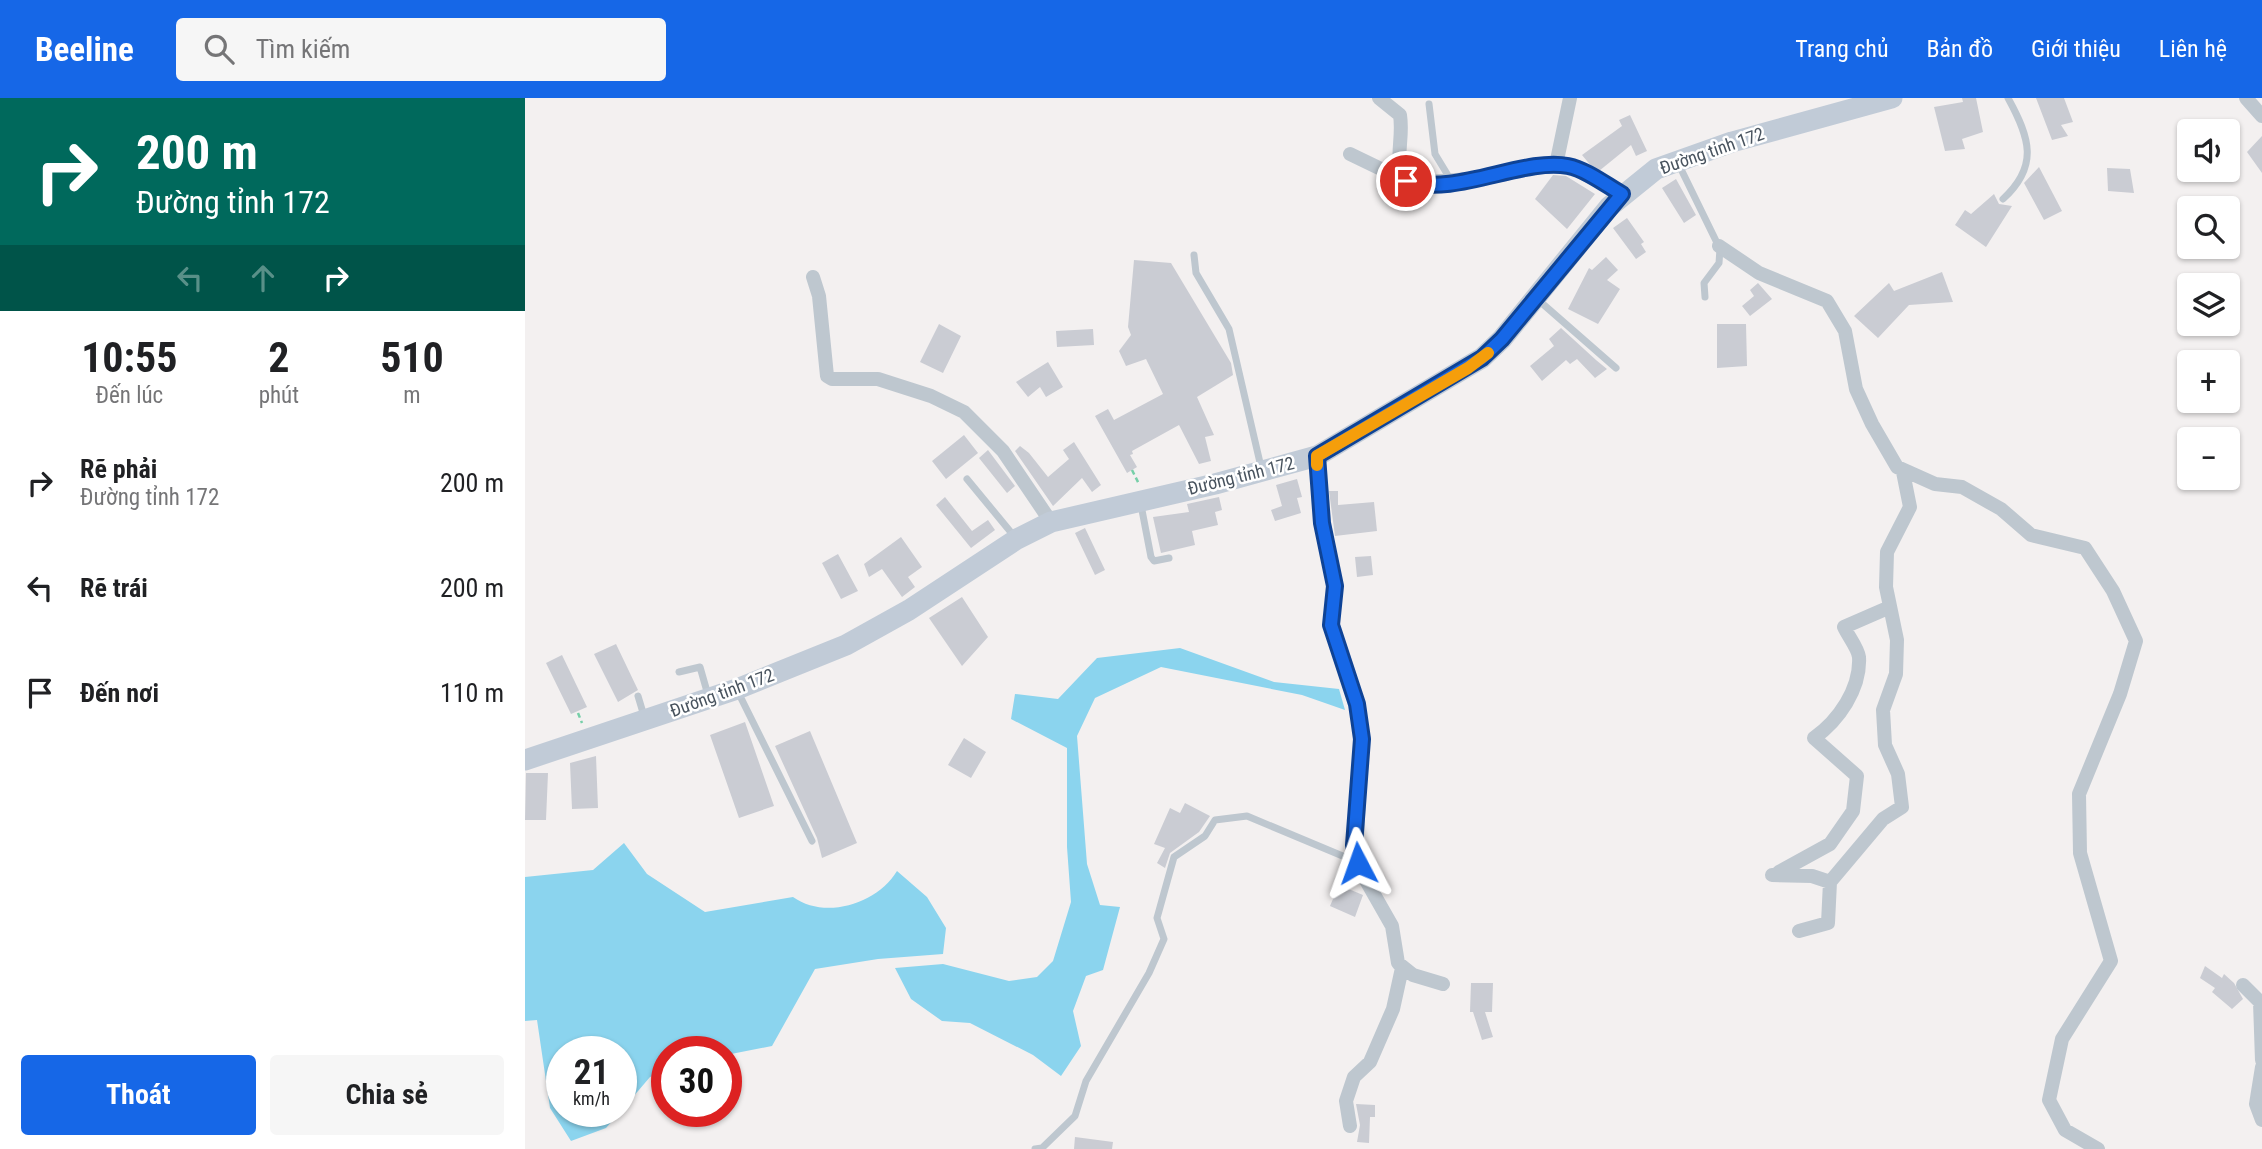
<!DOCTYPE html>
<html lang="vi">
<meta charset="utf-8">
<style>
body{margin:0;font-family:"Roboto Condensed",sans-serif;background:#f6f6f6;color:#202124;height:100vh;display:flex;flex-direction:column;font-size:26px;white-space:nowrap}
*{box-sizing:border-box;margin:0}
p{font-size:23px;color:#757577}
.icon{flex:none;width:38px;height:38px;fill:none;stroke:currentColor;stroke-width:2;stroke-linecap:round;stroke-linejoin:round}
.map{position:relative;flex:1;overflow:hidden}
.side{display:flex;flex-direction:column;background:#fff;width:525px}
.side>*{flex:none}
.hud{background:#00695c;color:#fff;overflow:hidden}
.fabs{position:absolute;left:1652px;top:21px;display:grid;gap:14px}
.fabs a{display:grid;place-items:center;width:63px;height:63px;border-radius:7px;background:#fff;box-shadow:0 2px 5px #0004;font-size:35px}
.speed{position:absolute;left:21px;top:938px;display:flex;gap:14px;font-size:35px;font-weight:700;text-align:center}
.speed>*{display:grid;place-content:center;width:91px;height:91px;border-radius:50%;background:#fff;box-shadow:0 2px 5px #0004;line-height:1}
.speed small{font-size:18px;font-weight:400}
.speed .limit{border:10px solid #d22;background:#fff;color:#111}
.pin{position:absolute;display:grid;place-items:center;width:60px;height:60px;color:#fff;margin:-30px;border:4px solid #fff;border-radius:50%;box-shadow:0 2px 7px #0007}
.me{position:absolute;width:77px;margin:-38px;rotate:356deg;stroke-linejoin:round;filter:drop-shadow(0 0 5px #0008)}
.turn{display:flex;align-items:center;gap:24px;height:147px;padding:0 21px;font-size:32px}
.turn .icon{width:91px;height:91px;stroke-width:2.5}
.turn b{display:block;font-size:49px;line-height:60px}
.lanes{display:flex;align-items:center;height:66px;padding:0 21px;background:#0003;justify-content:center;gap:35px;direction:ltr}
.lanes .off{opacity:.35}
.eta{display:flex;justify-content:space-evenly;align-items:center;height:119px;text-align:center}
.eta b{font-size:42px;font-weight:700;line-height:49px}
.primary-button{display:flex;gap:14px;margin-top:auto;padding:14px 21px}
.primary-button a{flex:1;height:80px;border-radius:7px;background:#1667e7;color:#fff;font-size:28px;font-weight:700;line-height:80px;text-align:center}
.primary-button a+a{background:#f6f6f6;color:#202124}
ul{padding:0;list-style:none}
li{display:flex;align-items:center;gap:21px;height:105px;padding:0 21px}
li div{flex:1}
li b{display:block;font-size:26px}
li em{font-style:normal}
header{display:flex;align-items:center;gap:42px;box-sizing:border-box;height:98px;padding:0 35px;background:#1667e7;color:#fff}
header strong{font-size:33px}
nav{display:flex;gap:38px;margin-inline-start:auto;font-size:24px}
.search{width:490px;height:63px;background:#f6f6f6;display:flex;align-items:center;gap:18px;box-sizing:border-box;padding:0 24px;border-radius:7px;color:#757577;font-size:26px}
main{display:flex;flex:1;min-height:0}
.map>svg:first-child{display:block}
.water{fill:#8bd4ee}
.building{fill:#caccd3}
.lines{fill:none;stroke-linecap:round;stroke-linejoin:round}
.path{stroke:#76cfa8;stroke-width:2.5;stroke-dasharray:5 3.5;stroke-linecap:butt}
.service{stroke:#bec7cf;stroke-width:7}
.minor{stroke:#bec7cf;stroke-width:14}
.secondary{stroke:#c1cbd7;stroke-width:21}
.route-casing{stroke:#0e4396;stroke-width:18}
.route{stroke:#1667e7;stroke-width:12}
.slow{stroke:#f59e0b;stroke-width:12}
.labels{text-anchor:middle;stroke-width:5;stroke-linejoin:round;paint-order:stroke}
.street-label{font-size:18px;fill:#48535e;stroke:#fff}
</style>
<header>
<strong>Beeline</strong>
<div class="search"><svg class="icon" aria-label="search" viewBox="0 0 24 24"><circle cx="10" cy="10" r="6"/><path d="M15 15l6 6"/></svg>Tìm kiếm</div>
<nav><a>Trang chủ</a><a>Bản đồ</a><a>Giới thiệu</a><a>Liên hệ</a></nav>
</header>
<main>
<section class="side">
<div class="hud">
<div class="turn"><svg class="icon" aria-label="right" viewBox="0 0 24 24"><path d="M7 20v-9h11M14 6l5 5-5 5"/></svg><div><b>200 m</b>Đường tỉnh 172</div></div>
<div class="lanes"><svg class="icon off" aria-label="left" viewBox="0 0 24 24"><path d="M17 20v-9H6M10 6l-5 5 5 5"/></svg><svg class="icon off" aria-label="ahead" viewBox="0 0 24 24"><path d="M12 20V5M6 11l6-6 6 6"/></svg><svg class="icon" aria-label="right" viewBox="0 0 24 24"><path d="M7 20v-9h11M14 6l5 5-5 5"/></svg></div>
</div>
<div class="eta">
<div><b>10:55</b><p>Đến lúc</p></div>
<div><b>2</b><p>phút</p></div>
<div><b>510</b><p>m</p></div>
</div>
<ul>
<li><svg class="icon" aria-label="right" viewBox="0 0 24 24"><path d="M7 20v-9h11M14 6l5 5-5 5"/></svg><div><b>Rẽ phải</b><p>Đường tỉnh 172</p></div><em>200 m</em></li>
<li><svg class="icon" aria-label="left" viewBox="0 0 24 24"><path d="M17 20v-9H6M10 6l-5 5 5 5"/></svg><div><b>Rẽ trái</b></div><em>200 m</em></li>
<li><svg class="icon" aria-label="arrive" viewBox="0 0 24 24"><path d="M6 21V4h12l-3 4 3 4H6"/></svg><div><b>Đến nơi</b></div><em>110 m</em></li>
</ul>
<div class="primary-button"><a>Thoát</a><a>Chia sẻ</a></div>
</section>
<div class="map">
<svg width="1737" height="1051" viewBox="0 0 1737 1051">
<rect width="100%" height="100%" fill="#f3f0f0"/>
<path class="water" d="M 655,550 L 749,584 L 814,591 L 820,612 L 777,597 L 636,569 L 570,600 L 552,638 L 562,766 L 575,807 L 595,809 L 578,872 L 561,878 L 548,913 L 556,948 L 536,978 L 508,957 L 445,925 L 417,923 L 386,901 L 370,870 L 418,866 L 484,883 L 512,879 L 528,863 L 546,804 L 542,749 L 542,650 L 486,621 L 490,596 L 533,601 L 572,560 Z
M 99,745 L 122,776 L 180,814 L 268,799 C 300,822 352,806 372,773 L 402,799 L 421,830 L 418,856 L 353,861 L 290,871 L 247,948 L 201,957 L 201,954 L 142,954 L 142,973 L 125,979 L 96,1013 L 96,954 L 37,954 L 37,1013 L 96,1013 L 81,1030 L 46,1043 L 25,1010 L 12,922 L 0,923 L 0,779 L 68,772 Z"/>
<path class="building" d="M 1437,0 L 1451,0 L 1458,34 L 1437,41 L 1440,51 L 1420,53 L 1409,9 L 1438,4 Z
M 1511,0 L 1539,0 L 1548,24 L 1536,27 L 1543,38 L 1527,42 Z
M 1105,17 L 1122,53 L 1111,58 L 1106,47 L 1074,73 L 1067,69 L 1057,57 L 1097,28 L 1094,22 Z
M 1737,38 L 1737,75 L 1722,54 Z
M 1514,69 L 1537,113 L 1519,122 L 1499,85 Z
M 1582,70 L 1605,71 L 1609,95 L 1583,93 Z
M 1028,77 L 1041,78 L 1070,96 L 1042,131 L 1010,101 Z
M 1151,81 L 1171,117 L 1159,125 L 1137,90 Z
M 1469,96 L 1474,106 L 1487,108 L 1461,149 L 1430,127 L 1440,112 L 1446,116 Z
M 1102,120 L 1119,144 L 1116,146 L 1121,154 L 1111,161 L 1088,130 Z
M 1081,159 L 1093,172 L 1082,182 L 1095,191 L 1073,226 L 1043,211 L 1064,170 L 1067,172 Z
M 609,162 L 646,165 L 706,265 L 708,277 L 672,299 L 689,337 L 680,339 L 686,363 L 674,366 L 654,327 L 607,353 L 608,356 L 605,357 L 612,369 L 602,375 L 570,318 L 583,311 L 589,322 L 638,296 L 621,261 L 601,268 L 594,253 L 606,237 L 603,229 Z
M 1417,174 L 1428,204 L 1384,207 L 1353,240 L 1329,218 L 1364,185 L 1369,193 Z
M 1233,185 L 1247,201 L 1225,218 L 1217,208 L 1229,198 L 1225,192 Z
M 414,226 L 436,238 L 418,275 L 395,264 Z
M 1192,226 L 1221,226 L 1222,268 L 1192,270 Z
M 1036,230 L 1071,262 L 1082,271 L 1070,280 L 1052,261 L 1045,266 L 1041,262 L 1017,283 L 1005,268 L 1029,248 L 1024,241 Z
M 568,231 L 569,247 L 532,249 L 531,233 Z
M 523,264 L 538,289 L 521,299 L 515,289 L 503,299 L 491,284 Z
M 439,337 L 453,355 L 421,381 L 407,363 Z
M 549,344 L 576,387 L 567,394 L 557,380 L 528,408 L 490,353 L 495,348 L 504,355 L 523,379 L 544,361 L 538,352 Z
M 463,352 L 490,388 L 482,395 L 454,360 Z
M 772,381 L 777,399 L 772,400 L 776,415 L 750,423 L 746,412 L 757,408 L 751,387 Z
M 804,393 L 813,393 L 813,407 L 849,404 L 852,433 L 810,438 Z
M 420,399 L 447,433 L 463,422 L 470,432 L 446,450 L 411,407 Z
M 694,399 L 697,412 L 690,414 L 693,427 L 667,433 L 670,447 L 636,455 L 628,419 L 664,414 L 662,406 Z
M 560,430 L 580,472 L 570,477 L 550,435 Z
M 376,439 L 397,469 L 383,479 L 390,489 L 377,499 L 357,471 L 344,479 L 339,466 Z
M 313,456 L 333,493 L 316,501 L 297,465 Z
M 846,458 L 848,477 L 832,479 L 830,459 Z
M 437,499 L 463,539 L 437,568 L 404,520 Z
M 91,546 L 113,592 L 93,604 L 69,556 Z
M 37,557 L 62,609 L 46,616 L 21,565 Z
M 220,624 L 249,708 L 214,720 L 185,637 Z
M 285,633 L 332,745 L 297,760 L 292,740 L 250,648 Z
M 439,640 L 461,654 L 446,680 L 423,667 Z
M 71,658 L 73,710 L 47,711 L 45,665 Z
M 1,675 L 23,675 L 21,722 L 0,722 Z
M 660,705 L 685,718 L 674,734 L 645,755 L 640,770 L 632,765 L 640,750 L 629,746 L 645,710 L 655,715 Z
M 814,787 L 838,797 L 830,819 L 805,808 Z
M 1680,868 L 1697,880 L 1699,876 L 1709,885 L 1718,901 L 1707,911 L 1687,894 L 1690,890 L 1675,880 Z
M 946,885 L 968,885 L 967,914 L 960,914 L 968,939 L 957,942 L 948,914 L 945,914 Z
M 831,1006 L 850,1007 L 850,1019 L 845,1019 L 844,1045 L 832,1044 L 835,1027 Z
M 550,1039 L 588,1044 L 587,1051 L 549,1051 Z"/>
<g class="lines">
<path class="path" d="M 607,372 L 614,386
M 53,615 L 57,625"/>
<path class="service" d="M 904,6 L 910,56 L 927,84
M 1153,65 L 1195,151 L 1194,165 L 1179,185 L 1180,199
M 1478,101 C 1514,68 1505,40 1483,0
M 669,157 L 671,175 L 704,231 L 736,369
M 1011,200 L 1091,270
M 442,381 L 489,438
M 616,407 L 626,459 L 629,463 L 644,460
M 154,574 L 175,569 L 183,597
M 212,592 L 287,743
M 113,598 L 119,618
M 510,1051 L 517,1050 L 550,1018 L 561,983 L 624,875 L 639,841 L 632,820 L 649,759 L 680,738 L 690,722 L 722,718 L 832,764"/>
<path class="minor" d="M 854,0 L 875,17 C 879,43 868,60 881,83
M 1721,0 L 1737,18
M 825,56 L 885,85 L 962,80 L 1021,67 L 1044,68 L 1097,95
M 1031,67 L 1045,0
M 1194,148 L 1234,175 L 1302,203 L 1320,233 L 1331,291 L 1347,326 L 1372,369 L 1410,386 L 1437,389 L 1476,411 L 1506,437 L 1560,450 L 1588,493 L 1611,543 L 1595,596 L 1554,696 L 1555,755 L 1586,863 L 1537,941 L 1524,1002 L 1540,1032 L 1573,1051
M 288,179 L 294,198 L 302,278 L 307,281 L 353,281 L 406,298 L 439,314 L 478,353 L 526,424
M 792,358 L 797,425 L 810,488 L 806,527 L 832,605 L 837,641 L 831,757 L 834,770 L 867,828 L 873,865 L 888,877 L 918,886
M 1254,774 L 1305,746 L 1328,713 L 1332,678 L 1289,640 C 1313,623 1336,591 1334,559 C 1333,550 1323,538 1319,529 L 1365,509
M 1247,777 L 1287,778 L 1305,784 L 1358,721 L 1377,709 L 1373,676 L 1360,647 L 1358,612 L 1371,576 L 1372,542 L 1361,489 L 1362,454 L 1385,409 L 1378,374
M 1274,833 L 1303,825 L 1305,784
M 1718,887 L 1735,904 L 1737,962
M 1737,969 L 1731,1006 L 1737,1022
M 825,1028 L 821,1003 L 829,979 L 845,964 L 868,911 L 877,870"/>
<path class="secondary" d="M 0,662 L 212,591 L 321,547 L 384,512 L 492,441 L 526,424 L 690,386 L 792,358 L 957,260 L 977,241 L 1084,109 L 1131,71 L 1207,44 L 1367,0"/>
</g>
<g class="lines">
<g class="route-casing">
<path id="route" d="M 833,765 L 829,747 L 837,641 L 832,606 L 806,527 L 810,488 L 797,425 L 792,358 L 957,260 L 977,241 L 1097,96 C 1081,87 1062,72 1043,68 C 999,59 930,99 881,83"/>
</g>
<use href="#route" class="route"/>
<path class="slow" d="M 792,367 L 792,358 L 943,270 L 963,255"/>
</g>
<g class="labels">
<g class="street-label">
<text transform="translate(1187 53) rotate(-19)" y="6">Đường tỉnh 172</text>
<text transform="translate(716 378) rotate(-14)" y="6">Đường tỉnh 172</text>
<text transform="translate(197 595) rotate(-20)" y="6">Đường tỉnh 172</text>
</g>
</g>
</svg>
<div class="fabs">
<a><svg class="icon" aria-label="sound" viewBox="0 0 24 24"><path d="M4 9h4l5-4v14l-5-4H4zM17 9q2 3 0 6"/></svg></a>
<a><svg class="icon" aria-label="search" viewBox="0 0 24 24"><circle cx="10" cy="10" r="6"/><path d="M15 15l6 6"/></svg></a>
<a><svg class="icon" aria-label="layers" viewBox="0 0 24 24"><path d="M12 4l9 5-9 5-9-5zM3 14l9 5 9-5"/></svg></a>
<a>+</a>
<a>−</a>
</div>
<div class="speed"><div>21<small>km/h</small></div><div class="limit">30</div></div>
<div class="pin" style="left:881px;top:83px;background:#d93025"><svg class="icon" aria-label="arrive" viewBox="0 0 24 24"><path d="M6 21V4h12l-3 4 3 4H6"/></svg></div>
<svg class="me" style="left:833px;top:765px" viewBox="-20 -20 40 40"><path d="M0-17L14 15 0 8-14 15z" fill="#1667e7" stroke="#fff" stroke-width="4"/></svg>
</div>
</main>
